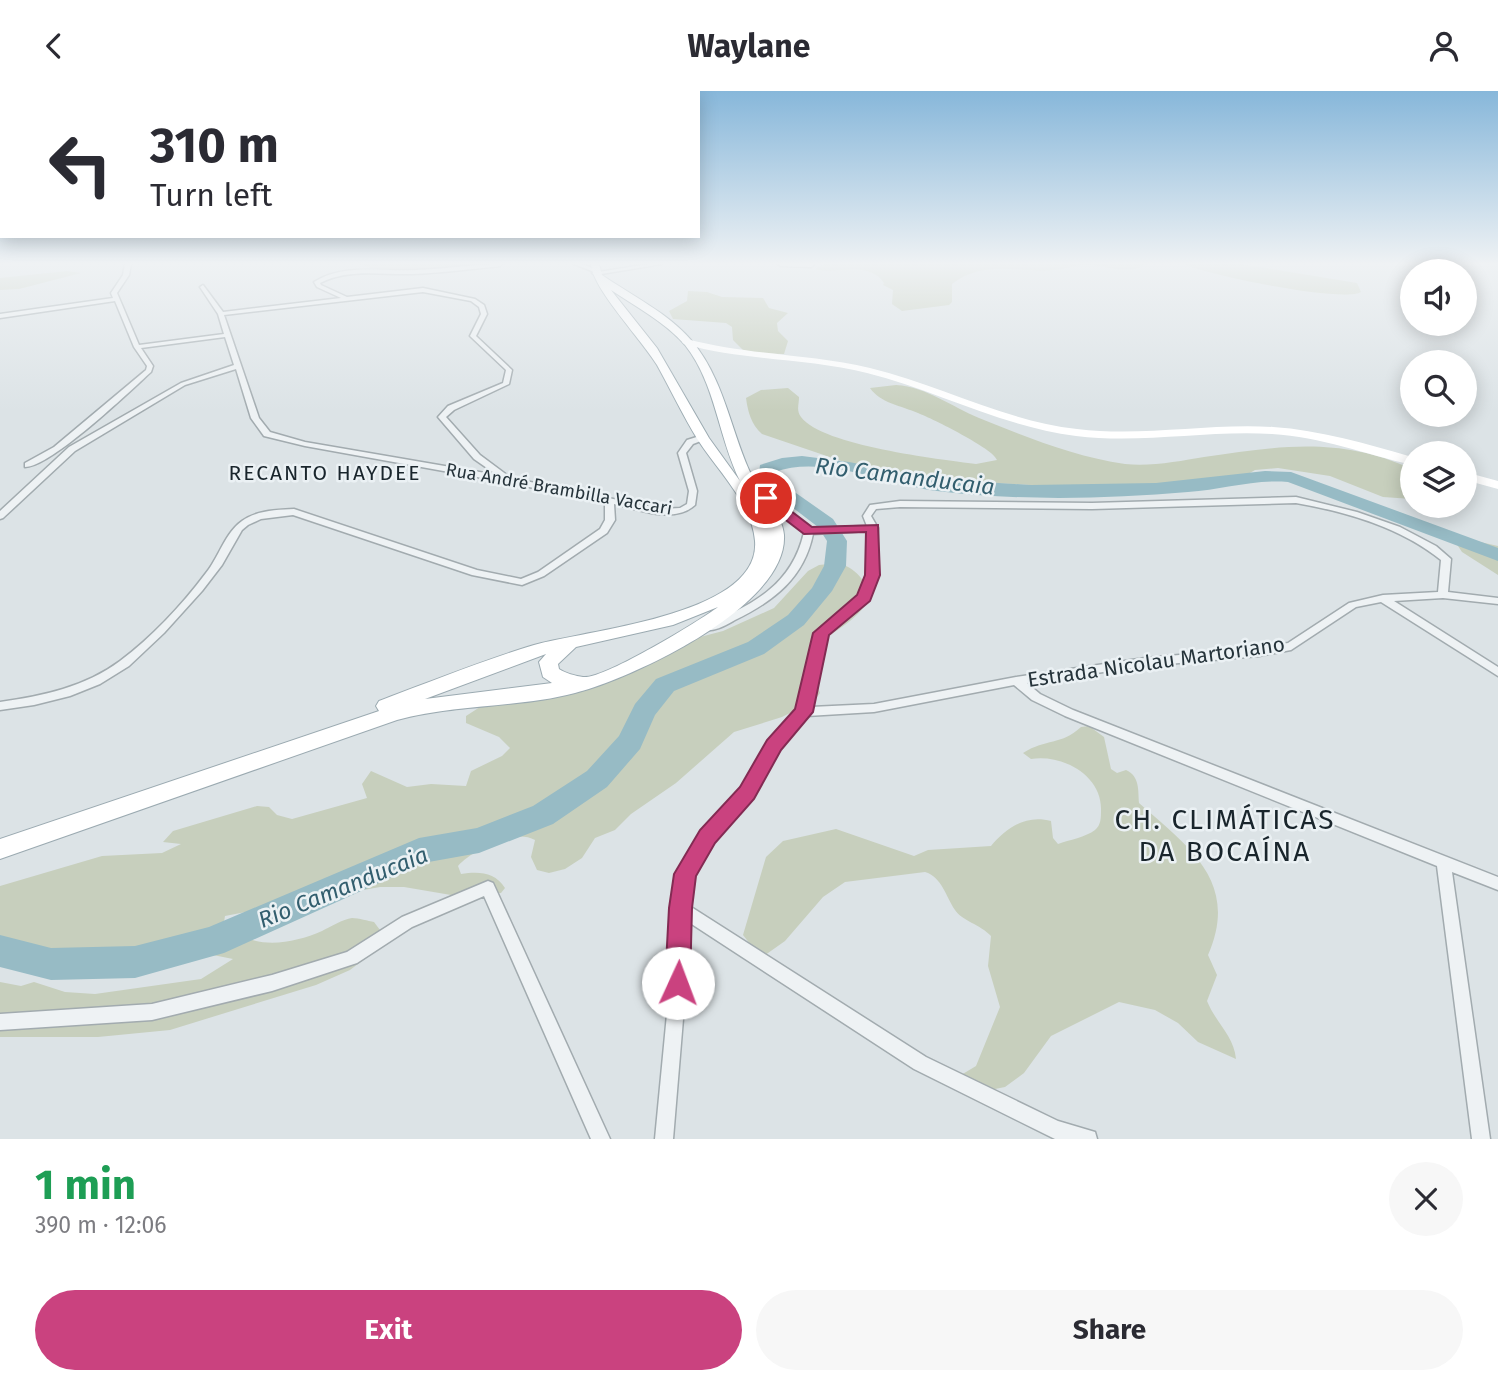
<!DOCTYPE html>
<meta charset="utf-8">
<style>
body{margin:0;font-family:"Fira Sans",sans-serif;background:#f7f7f7;color:#2b2b33;height:100vh;display:flex;flex-direction:column;font-size:26px;white-space:nowrap}
*{box-sizing:border-box;margin:0}
p{font-size:23px;color:#7c7c81}
.icon{flex:none;width:38px;height:38px;fill:none;stroke:currentColor;stroke-width:2;stroke-linecap:round;stroke-linejoin:round}
.map{position:relative;height:1048px;overflow:hidden}
.sheet{display:flex;flex-direction:column;background:#fff;flex:1}
.sheet>*{flex:none}
.banner{position:absolute;left:0px;top:0px;width:700px;height:147px;box-shadow:0 4px 18px #0003;background:#fff;color:#2b2b33;overflow:hidden}
.buttons{position:absolute;left:1400px;top:168px;display:grid;gap:14px}
.buttons a{display:grid;place-items:center;width:77px;height:77px;border-radius:50%;background:#fff;box-shadow:0 4px 18px #0003;font-size:35px}
.pin{position:absolute;display:grid;place-items:center;width:60px;height:60px;color:#fff;margin:-30px;border:4px solid #fff;border-radius:50%;box-shadow:0 2px 7px #0007}
.me{position:absolute;width:77px;margin:-38px;rotate:2deg;stroke-linejoin:round;filter:drop-shadow(0 0 5px #0008)}
.turn{display:flex;align-items:center;gap:24px;height:147px;padding:0 35px;font-size:32px}
.turn .icon{width:91px;height:91px;stroke-width:2.5}
.turn b{display:block;font-size:49px;line-height:60px}
.round{display:grid;place-items:center;flex:none;width:74px;height:74px;border-radius:37px;background:#f7f7f7}
.head{display:flex;align-items:center;justify-content:space-between;height:119px;padding:0 35px}
h1{font-size:42px;font-weight:700;line-height:52px;color:#1e9e55}
.primary-button{display:flex;gap:14px;margin-top:auto;padding:14px 35px}
.primary-button a{flex:1;height:80px;border-radius:42px;background:#ca427f;color:#fff;font-size:28px;font-weight:700;line-height:80px;text-align:center}
.primary-button a+a{background:#f7f7f7;color:#2b2b33}
header{display:flex;justify-content:space-between;align-items:center;height:91px;padding:0 35px;background:#fff;font-size:32px;font-weight:700}
.map>svg:first-child{display:block}
.green{fill:#c7cfbd}
.lines{fill:none;stroke-linecap:round;stroke-linejoin:round}
.river{fill:#97bbc5;fill-rule:evenodd}
.minor-casing{stroke:#a2abaf;stroke-width:3}
.primary-casing{stroke:#9baab1;stroke-width:2}
.minor{fill:#eef2f4;fill-rule:evenodd}
.secondary{fill:#fff;fill-rule:evenodd}
.primary{fill:#fff;fill-rule:evenodd}
.route{fill:#ca427f;stroke:#832b53;stroke-width:2}
.labels{text-anchor:middle;stroke-width:5;stroke-linejoin:round;paint-order:stroke}
.far-street-label{font-size:18px;fill:#26343b;stroke:#ebf1f4}
.far-quarter-label{font-size:21px;letter-spacing:2px;fill:#19252c;stroke:#ebf1f4}
.street-label{font-size:21px;fill:#26343b;stroke:#ebf1f4}
.water-label{font-size:23px;font-style:italic;fill:#325e6e;stroke:#ebf1f4}
.near-quarter-label{font-size:28px;letter-spacing:2px;fill:#19252c;stroke:#ebf1f4}
</style>
<header><svg class="icon" aria-label="back" viewBox="0 0 24 24"><path d="M15 5l-7 7 7 7"/></svg>Waylane<svg class="icon" aria-label="person" viewBox="0 0 24 24"><circle cx="12" cy="8" r="4"/><path d="M4 21q1-7 8-7t8 7"/></svg></header>
<div class="map">
<svg width="1498" height="1048" viewBox="0 0 1498 1048">
<rect width="100%" height="100%" fill="#dce3e6"/>
<path class="green" d="M 358,173 L 475,173 C 439,185 393,185 358,173 Z
M 824,173 L 1145,173 C 1131,185 1104,174 1087,174 C 1076,174 1066,178 1055,179 C 1018,182 984,168 952,193 L 952,211 L 949,214 L 902,220 L 892,213 L 893,199 L 883,194 L 884,192 C 868,169 838,184 815,178 Z
M 1184,173 L 1241,173 L 1357,192 L 1361,201 C 1344,212 1206,184 1184,173 Z
M 67,180 L 81,182 L 19,198 L 0,199 L 0,187 Z
M 688,200 L 707,201 L 722,206 L 763,207 L 769,217 L 788,222 L 777,232 L 778,240 L 788,250 L 784,263 L 746,262 L 733,249 L 732,236 L 726,232 L 673,228 L 669,220 L 687,210 Z
M 896,294 C 927,296 952,316 979,327 C 1026,346 1075,366 1125,373 C 1150,376 1180,370 1204,366 C 1281,355 1339,345 1412,378 L 1412,408 L 1383,406 L 1330,385 L 1278,377 L 1255,379 L 1236,390 L 1153,400 L 913,388 L 862,377 L 762,343 C 751,333 748,321 746,307 L 761,299 L 788,297 L 799,306 C 799,314 796,319 801,326 C 823,355 939,368 976,373 L 997,369 C 994,358 933,328 918,322 C 902,315 880,312 870,297 Z
M 1458,446 L 1498,455 L 1498,484 L 1462,461 L 1454,449 Z
M 838,472 C 855,477 868,489 868,509 C 854,536 823,541 808,568 L 820,602 L 814,610 L 782,626 L 734,641 L 676,692 L 631,723 L 615,739 L 595,747 L 582,767 L 565,778 L 549,782 L 537,779 L 531,766 L 535,749 C 513,737 473,759 458,775 L 461,783 C 479,780 495,781 505,797 L 501,802 L 451,804 L 404,796 L 380,796 L 358,800 L 321,815 L 296,811 L 225,825 L 224,831 C 249,860 290,854 322,840 C 330,836 343,828 352,827 C 359,827 368,830 374,831 L 383,843 L 371,863 L 350,879 L 316,894 L 170,939 L 98,946 L 0,946 L 0,891 L 21,895 L 34,891 L 65,901 L 95,903 L 201,888 L 233,868 L 208,863 L 177,863 L 113,873 L 82,874 L 55,866 L 22,868 L 0,859 L 0,795 L 102,765 L 162,762 L 181,753 L 163,751 L 173,740 L 257,715 L 269,716 L 277,724 L 292,728 L 367,707 L 362,693 L 371,680 L 407,696 L 431,693 L 466,695 L 471,680 L 502,665 L 510,657 L 499,646 L 466,632 L 466,625 L 480,616 L 603,588 L 681,551 L 723,540 L 774,517 L 808,480 L 819,474 Z
M 1089,635 L 1104,646 L 1111,678 L 1117,682 L 1126,679 C 1140,685 1138,700 1139,712 C 1189,756 1240,791 1208,864 L 1217,884 L 1207,910 C 1216,932 1234,945 1236,968 L 1198,951 L 1178,932 L 1155,919 L 1119,911 L 1051,945 L 1024,982 L 1005,996 L 985,1000 L 961,984 L 976,975 L 1000,916 L 988,875 L 991,845 C 981,834 961,829 955,819 C 946,806 942,786 925,781 L 845,791 L 823,806 L 785,850 L 761,867 L 743,844 L 766,766 L 783,750 L 836,738 L 914,765 L 928,759 L 991,755 C 1006,737 1026,723 1051,730 L 1053,747 L 1058,753 C 1069,749 1086,746 1095,739 C 1101,734 1101,727 1101,719 C 1102,684 1062,663 1031,668 L 1023,662 C 1047,647 1060,655 1081,636 Z"/>
<g class="lines">
<path class="river" d="M 802,365 L 849,371 L 937,388 L 1031,394 L 1156,392 L 1265,380 L 1291,381 L 1498,457 L 1498,470 L 1288,391 C 1254,388 1222,399 1188,401 C 1105,408 1020,410 937,400 C 889,394 822,363 775,381 L 776,388 L 833,428 L 847,450 L 846,475 L 832,500 L 804,534 L 764,563 L 674,600 L 655,624 L 640,658 L 607,696 L 553,733 L 479,762 L 423,772 L 224,862 L 135,887 L 51,889 L 0,876 L 0,844 L 51,857 L 135,855 L 209,836 L 419,747 L 477,737 L 533,715 L 587,680 L 619,645 L 635,613 L 656,588 L 748,551 L 788,524 L 812,497 L 824,475 L 827,450 L 818,436 L 758,390 L 760,374 L 782,367 Z"/>
<g class="minor-casing">
<path id="minor" d="M 125,173 L 131,173 L 129,184 L 117,202 L 139,254 L 224,243 L 218,223 L 200,196 L 203,194 L 223,221 L 341,207 L 317,196 L 314,191 C 344,172 382,181 416,179 C 445,178 473,173 502,173 L 500,175 C 471,178 441,182 412,183 C 381,184 349,177 320,192 L 321,194 L 347,206 L 423,197 L 475,208 L 484,214 L 487,223 L 476,245 L 512,279 L 509,293 L 454,319 L 446,326 L 480,364 L 511,387 L 662,418 L 680,417 L 687,413 L 689,400 L 678,362 L 687,349 L 703,344 L 707,346 L 706,348 L 693,353 L 686,362 L 697,400 L 695,414 C 674,433 639,419 614,413 L 615,429 L 607,442 L 544,485 L 522,494 L 472,484 L 293,424 L 261,428 L 248,434 L 242,439 L 222,474 L 202,500 L 164,542 L 129,575 L 100,593 L 70,605 L 34,614 L 0,619 L 0,611 C 43,605 85,596 120,570 C 152,546 182,514 206,482 C 219,466 225,442 242,430 C 257,419 277,419 294,418 L 477,479 L 521,488 L 538,481 L 600,438 L 605,429 L 605,412 L 510,392 L 305,355 L 264,345 L 251,327 L 236,278 L 185,294 L 75,360 L 3,427 L 0,428 L 0,420 L 69,356 L 181,292 L 234,274 L 225,246 L 141,257 L 153,275 L 151,281 C 129,301 51,376 25,376 L 25,372 L 54,356 L 146,279 L 147,275 L 134,256 L 115,210 L 0,227 L 0,223 L 113,207 L 111,202 L 123,184 ZM 423,201 L 471,210 L 479,216 L 481,223 L 470,245 L 506,279 L 503,292 L 448,315 L 438,326 L 474,368 L 497,384 L 305,351 L 270,341 L 259,327 L 224,224 Z
M 574,173 L 582,173 L 597,179 L 592,180 Z
M 649,173 L 662,173 L 595,184 L 592,182 Z
M 778,173 L 813,173 L 814,174 L 811,176 L 781,175 Z
M 759,398 L 811,437 L 867,435 L 863,425 L 870,414 L 900,410 L 1092,412 L 1296,406 L 1357,421 L 1400,436 L 1436,455 L 1451,468 L 1448,501 L 1498,507 L 1498,513 L 1443,507 L 1394,510 L 1498,576 L 1498,585 L 1381,511 L 1356,516 L 1291,559 L 1259,565 L 1145,575 L 1027,592 L 1040,603 L 1073,619 L 1498,786 L 1498,799 L 1452,781 L 1490,1048 L 1472,1048 L 1437,775 L 1065,625 L 1032,609 L 1014,594 L 874,621 L 807,625 L 778,657 L 752,706 L 712,750 L 693,784 L 688,814 L 926,966 L 1058,1030 L 1095,1041 L 1097,1048 L 1055,1048 L 914,978 L 687,830 L 686,892 L 673,1048 L 655,1048 L 670,892 L 672,817 L 679,783 L 702,742 L 742,698 L 770,651 L 798,619 L 816,542 L 859,505 L 867,484 L 868,440 L 813,443 C 804,487 774,510 735,529 C 726,534 715,541 704,539 L 703,537 L 704,535 C 752,514 792,495 804,441 L 756,403 L 756,399 ZM 1296,412 C 1347,421 1400,436 1441,469 L 1438,501 L 1383,504 L 1349,512 L 1288,552 L 1259,557 L 1145,567 L 1016,586 L 874,613 L 811,616 L 826,543 L 868,508 L 877,484 L 878,437 L 871,425 L 876,418 L 900,416 L 1092,418 Z
M 488,790 L 493,792 L 610,1048 L 591,1048 L 484,805 L 412,836 L 357,872 L 272,900 L 152,929 L 0,939 L 0,923 L 152,913 L 272,884 L 347,861 L 402,826 Z"/>
</g>
<g class="primary-casing">
<path id="primary" d="M 591,173 L 599,173 L 602,184 C 631,204 668,222 691,249 C 723,286 730,336 749,379 C 758,400 782,421 784,444 C 788,515 633,587 575,602 C 518,617 456,613 397,629 L 0,768 L 0,748 L 379,620 L 376,615 L 379,610 C 430,591 481,570 534,554 C 584,539 761,525 755,450 C 752,412 717,379 698,349 C 683,325 671,299 657,274 C 642,249 592,197 591,173 ZM 611,199 C 636,216 665,231 685,254 C 716,293 718,346 740,390 L 709,347 L 657,257 ZM 718,516 C 699,530 603,589 583,586 C 576,585 565,582 559,578 L 558,573 L 576,556 L 673,534 ZM 546,563 L 539,571 L 543,586 L 552,592 L 425,608 Z"/>
</g>
<use href="#minor" class="minor"/>
<path class="secondary" d="M 687,248 C 747,264 809,263 870,277 C 940,294 1005,330 1077,338 C 1143,346 1208,332 1273,336 C 1320,339 1367,353 1412,366 L 1412,374 C 1365,363 1321,346 1272,343 C 1207,339 1142,353 1076,345 C 1003,336 938,300 867,282 C 807,267 744,270 684,253 L 682,251 Z
M 1465,381 L 1498,390 L 1498,398 L 1465,389 Z"/>
<use href="#primary" class="primary"/>
</g>
<linearGradient id="sky" x2="0" y2="1"><stop stop-color="#87b7da"/><stop offset="0.54" stop-color="#eff2f4"/><stop offset="1" stop-color="#eff2f4" stop-opacity="0"/></linearGradient>
<rect width="1498" height="320" fill="url(#sky)"/>
<path class="route" d="M 761,404 L 770,404 L 812,436 L 878,434 L 880,484 L 870,510 L 829,544 L 813,621 L 781,659 L 754,708 L 715,752 L 696,785 L 692,817 L 690,892 L 686,900 L 678,904 L 669,900 L 665,892 L 669,817 L 674,783 L 700,739 L 740,696 L 767,649 L 795,618 L 813,542 L 857,504 L 865,484 L 866,441 L 804,443 L 761,410 Z"/>
<g class="labels">
<g class="far-street-label">
<text transform="translate(559 398) rotate(10)" y="6">Rua André Brambilla Vaccari</text>
</g>
<g class="far-quarter-label">
<text x="325" y="389">RECANTO HAYDEE</text>
</g>
<g class="street-label">
<text transform="translate(1156 571) rotate(-8)" y="7">Estrada Nicolau Martoriano</text>
</g>
<g class="water-label">
<text transform="translate(905 385) rotate(7)" y="8">Rio Camanducaia</text>
<text transform="translate(343 796) rotate(-22)" y="8">Rio Camanducaia</text>
</g>
<g class="near-quarter-label">
<text x="1225" y="738">CH. CLIMÁTICAS<tspan x="1225" dy="32">DA BOCAÍNA</tspan></text>
</g>
</g>
</svg>
<div class="buttons">
<a><svg class="icon" aria-label="sound" viewBox="0 0 24 24"><path d="M4 9h4l5-4v14l-5-4H4zM17 9q2 3 0 6"/></svg></a>
<a><svg class="icon" aria-label="search" viewBox="0 0 24 24"><circle cx="10" cy="10" r="6"/><path d="M15 15l6 6"/></svg></a>
<a><svg class="icon" aria-label="layers" viewBox="0 0 24 24"><path d="M12 4l9 5-9 5-9-5zM3 14l9 5 9-5"/></svg></a>
</div>
<div class="pin" style="left:766px;top:407px;background:#d93025"><svg class="icon" aria-label="arrive" viewBox="0 0 24 24"><path d="M6 21V4h12l-3 4 3 4H6"/></svg></div>
<svg class="me" style="left:678px;top:892px" viewBox="-20 -20 40 40"><circle r="19" fill="#fff"/><path d="M0-13L10 11 0 6-10 11z" fill="#ca427f"/></svg>
<div class="banner">
<div class="turn"><svg class="icon" aria-label="left" viewBox="0 0 24 24"><path d="M17 20v-9H6M10 6l-5 5 5 5"/></svg><div><b>310 m</b>Turn left</div></div>
</div>
</div>
<section class="sheet">
<div class="head"><div><h1>1 min</h1><p>390 m · 12:06</p></div><a class="round"><svg class="icon" aria-label="close" viewBox="0 0 24 24"><path d="M6 6l12 12M18 6L6 18"/></svg></a></div>
<div class="primary-button"><a>Exit</a><a>Share</a></div>
</section>
